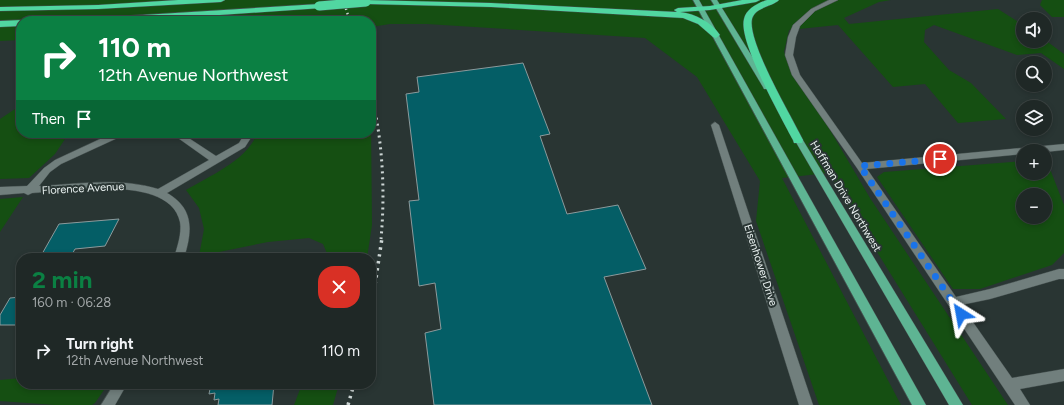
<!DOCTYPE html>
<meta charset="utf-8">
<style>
body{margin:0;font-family:Figtree,sans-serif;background:#27302e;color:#f1f3f6;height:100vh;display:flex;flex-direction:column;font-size:15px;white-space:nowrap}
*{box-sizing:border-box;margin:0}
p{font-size:13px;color:#a1a6a7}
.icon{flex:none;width:22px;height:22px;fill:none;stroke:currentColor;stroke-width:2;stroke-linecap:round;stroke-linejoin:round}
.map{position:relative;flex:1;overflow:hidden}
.sheet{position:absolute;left:16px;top:253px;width:360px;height:136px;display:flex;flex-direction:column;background:#1f2826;border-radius:16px;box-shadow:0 2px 6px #0003,0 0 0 1px #3c4443}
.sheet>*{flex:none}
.guide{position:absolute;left:16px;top:16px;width:360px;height:122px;border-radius:16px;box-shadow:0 2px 6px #0003,0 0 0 1px #3c4443;background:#0b8043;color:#fff;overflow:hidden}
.controls{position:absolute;left:1016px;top:12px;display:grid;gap:8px}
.controls a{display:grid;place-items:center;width:36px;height:36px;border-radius:50%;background:#1f2826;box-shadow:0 2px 6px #0003,0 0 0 1px #3c4443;font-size:20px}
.pin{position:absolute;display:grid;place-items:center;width:34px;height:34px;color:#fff;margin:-17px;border:2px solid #fff;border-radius:50%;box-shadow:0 1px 4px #0007}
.me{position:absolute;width:44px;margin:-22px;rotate:326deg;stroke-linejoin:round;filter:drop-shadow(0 0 3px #0008)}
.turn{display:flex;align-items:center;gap:14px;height:84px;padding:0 16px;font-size:18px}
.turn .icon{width:52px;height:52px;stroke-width:2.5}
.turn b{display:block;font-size:28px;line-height:34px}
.then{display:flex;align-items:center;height:38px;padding:0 16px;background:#0003;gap:8px;font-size:15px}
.round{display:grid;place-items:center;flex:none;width:42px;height:42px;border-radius:16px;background:#27302e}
.headline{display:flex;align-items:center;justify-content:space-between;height:68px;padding:0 16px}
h1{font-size:24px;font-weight:700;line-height:30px;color:#0b8043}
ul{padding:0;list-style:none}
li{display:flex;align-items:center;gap:12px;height:60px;padding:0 16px}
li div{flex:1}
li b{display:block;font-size:15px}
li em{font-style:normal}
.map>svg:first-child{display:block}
.green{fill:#154f12;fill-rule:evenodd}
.building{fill:#045e66;stroke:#8c9a9c}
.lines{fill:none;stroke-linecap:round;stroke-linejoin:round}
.minor-casing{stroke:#45504f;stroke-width:1}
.major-casing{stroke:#45504f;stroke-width:1}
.highway-casing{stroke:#45504f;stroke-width:1}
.minor{fill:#717f7d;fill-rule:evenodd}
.major{fill:#5eb493;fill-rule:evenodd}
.highway{fill:#51d7a1;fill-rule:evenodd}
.rail-far2{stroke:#cdd6d5;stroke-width:2.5;stroke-dasharray:1.5 3;stroke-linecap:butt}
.rail-far1{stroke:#cdd6d5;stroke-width:3;stroke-dasharray:2 4;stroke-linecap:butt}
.rail{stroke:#cdd6d5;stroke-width:3.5;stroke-dasharray:2.5 4.5;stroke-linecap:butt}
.highway-bridge-casing{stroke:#45504f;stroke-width:10;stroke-linecap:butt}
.highway-bridge{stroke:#51d7a1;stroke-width:9}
.route{stroke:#1a73e8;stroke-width:7;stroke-dasharray:0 12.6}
.labels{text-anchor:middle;stroke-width:4;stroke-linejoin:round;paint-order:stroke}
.street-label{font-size:11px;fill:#ebf3f2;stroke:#293533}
</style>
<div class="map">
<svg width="1064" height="405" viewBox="0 0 1064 405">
<rect width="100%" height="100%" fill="#293533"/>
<path class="green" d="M 0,0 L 891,0 L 879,2 L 844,18 L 849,24 L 998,9 L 1023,25 L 1023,41 L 1045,41 L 1045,40 L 1064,54 L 1064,69 L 1041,53 L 1017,55 L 934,25 L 925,30 L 924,42 L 949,70 L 971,83 L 1006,119 L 958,123 L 925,84 L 893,87 L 838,25 L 789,30 L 784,52 L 870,198 L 1008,405 L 972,405 L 828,173 L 782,178 L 901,405 L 819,405 L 756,221 L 760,181 L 697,77 L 645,38 L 427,24 L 390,24 L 371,27 L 371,21 L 21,21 L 21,40 L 0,41 Z
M 1042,0 L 1064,0 L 1064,17 L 1052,17 L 1040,5 Z
M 21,105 L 21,133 L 69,133 L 55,154 L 29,178 L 0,179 L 0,119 Z
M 371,126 L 372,225 L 367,258 L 329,258 L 323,244 L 309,238 L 268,242 L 199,256 L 204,229 L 199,208 L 186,190 C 209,176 248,160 257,133 L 371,133 Z
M 1023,161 L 1023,173 L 1045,173 L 1045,165 L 1050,169 L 1064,205 L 1064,253 L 1052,265 L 980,289 L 953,289 L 877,177 L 884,172 ZM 1023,195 L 1045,195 L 1045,217 L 1023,217 Z
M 23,197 L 0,232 L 0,199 Z
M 21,378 L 21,384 L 108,384 L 95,403 L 92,405 L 55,405 L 0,401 L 0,380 Z
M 302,384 L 339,384 L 333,405 L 294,405 Z"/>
<path class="building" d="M 523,63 L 550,134 L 540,136 L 567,214 L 618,205 L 646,269 L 604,277 L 652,405 L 434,405 L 425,333 L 441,329 L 435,283 L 419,286 L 409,201 L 419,200 L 406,94 L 419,92 L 417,77 Z
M 119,219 L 105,246 L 75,249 L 70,258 L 47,258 L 50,253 L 42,254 L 59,224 Z
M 21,297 L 21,325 L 0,325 L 0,315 L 10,298 Z
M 211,384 L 274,384 L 272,405 L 218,405 L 219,399 L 214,400 L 215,393 L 209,394 Z"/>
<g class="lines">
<g class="minor-casing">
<path id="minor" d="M 829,0 L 838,0 L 815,11 L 800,26 L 796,37 L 793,55 L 800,75 L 862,163 L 1064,144 L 1064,150 L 1045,152 L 1023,151 L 1023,154 L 867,169 L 956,297 L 990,289 L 1059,269 L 1064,269 L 1064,279 L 1059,279 L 990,299 L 961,305 L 1012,378 L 1064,369 L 1064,381 L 1020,389 L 1030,405 L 1015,405 L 857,168 L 792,75 L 785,55 L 788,37 L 793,25 L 811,9 Z
M 715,122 L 719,125 L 813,405 L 799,405 L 711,125 Z
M 113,133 L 125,133 L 124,135 L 61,164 L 50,172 L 39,186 C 79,184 119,177 158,189 L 209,160 L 171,133 L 181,133 L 216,156 L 239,143 L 245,133 L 254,133 L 245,147 L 167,193 C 195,209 192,232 184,258 L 174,258 C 177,247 182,234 180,222 C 170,174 68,191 32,193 L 28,195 L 24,193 L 0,195 L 0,187 L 27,186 L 44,168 L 55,160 Z
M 114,384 L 127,384 L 115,405 L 101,405 Z"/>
</g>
<g class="major-casing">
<path id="major" d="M 693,0 L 699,0 L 926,405 L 912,405 Z
M 711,0 L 717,0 L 771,87 L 770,89 L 764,89 L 763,87 Z
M 794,129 L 798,132 L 963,405 L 949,405 L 790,132 Z"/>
</g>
<g class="highway-casing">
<path id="highway" d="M 178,0 L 225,0 L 221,2 L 98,9 L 0,11 L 0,7 L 98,5 Z
M 364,0 L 491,3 L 677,12 L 674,10 L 678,8 L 710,6 L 742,0 L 760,0 L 756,2 L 710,10 L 680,12 C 696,14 711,22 720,35 L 716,38 L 713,37 L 698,24 L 683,18 L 491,7 L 366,4 L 362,2 Z
M 767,0 L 779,0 C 772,7 755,7 752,19 C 747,42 792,117 803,140 L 802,143 L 794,143 L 793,140 C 781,117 738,41 744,19 C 746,9 758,3 767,0 Z
M 319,4 L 323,6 L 322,8 L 132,21 L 90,21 L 94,18 Z
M 21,20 L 23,21 L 21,21 L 21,26 L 0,27 L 0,21 Z"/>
</g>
<use href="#minor" class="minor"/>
<use href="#major" class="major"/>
<use href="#highway" class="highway"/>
<path class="rail-far2" d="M 343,0 L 350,21
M 371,92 L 374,107"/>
<path class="rail-far1" d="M 374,106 C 383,149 385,195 381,239"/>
<path class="rail" d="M 371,312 L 382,238
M 348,405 L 354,384"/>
<g class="highway-bridge-casing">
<path id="highway-bridge" d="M 319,6 L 366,2"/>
</g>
<use href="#highway-bridge" class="highway-bridge"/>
</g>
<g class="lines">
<path class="route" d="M 940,159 L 860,166 L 961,314"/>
</g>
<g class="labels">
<g class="street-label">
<text transform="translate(83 188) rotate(-3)" y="4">Florence Avenue</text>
<text transform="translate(846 196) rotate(59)" y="4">Hoffman Drive Northwest</text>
<text transform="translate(761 265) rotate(72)" y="4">Eisenhower Drive</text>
</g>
</g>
</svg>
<div class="controls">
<a><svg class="icon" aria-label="sound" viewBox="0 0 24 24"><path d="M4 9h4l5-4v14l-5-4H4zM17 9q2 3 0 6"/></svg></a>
<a><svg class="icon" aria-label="search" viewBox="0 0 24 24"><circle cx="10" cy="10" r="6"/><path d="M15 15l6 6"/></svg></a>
<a><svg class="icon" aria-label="layers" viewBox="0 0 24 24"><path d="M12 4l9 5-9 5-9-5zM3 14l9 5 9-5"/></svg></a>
<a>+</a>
<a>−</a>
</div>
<div class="pin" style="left:940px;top:159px;background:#d93025"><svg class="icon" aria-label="arrive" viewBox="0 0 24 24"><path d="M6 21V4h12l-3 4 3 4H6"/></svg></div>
<svg class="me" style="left:961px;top:314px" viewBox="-20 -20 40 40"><path d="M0-17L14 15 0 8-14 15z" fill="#1a73e8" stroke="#fff" stroke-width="4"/></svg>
<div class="guide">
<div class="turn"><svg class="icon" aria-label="right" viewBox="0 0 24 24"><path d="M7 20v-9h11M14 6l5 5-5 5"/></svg><div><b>110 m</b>12th Avenue Northwest</div></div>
<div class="then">Then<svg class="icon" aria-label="arrive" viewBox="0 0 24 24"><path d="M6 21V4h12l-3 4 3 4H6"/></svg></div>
</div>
<section class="sheet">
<div class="headline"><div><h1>2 min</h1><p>160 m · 06:28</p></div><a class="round" style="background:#d93025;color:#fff"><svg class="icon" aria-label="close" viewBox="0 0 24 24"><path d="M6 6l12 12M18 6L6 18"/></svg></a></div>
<ul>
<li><svg class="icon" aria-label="right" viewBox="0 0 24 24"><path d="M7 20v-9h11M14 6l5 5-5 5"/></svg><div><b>Turn right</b><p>12th Avenue Northwest</p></div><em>110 m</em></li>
</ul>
</section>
</div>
